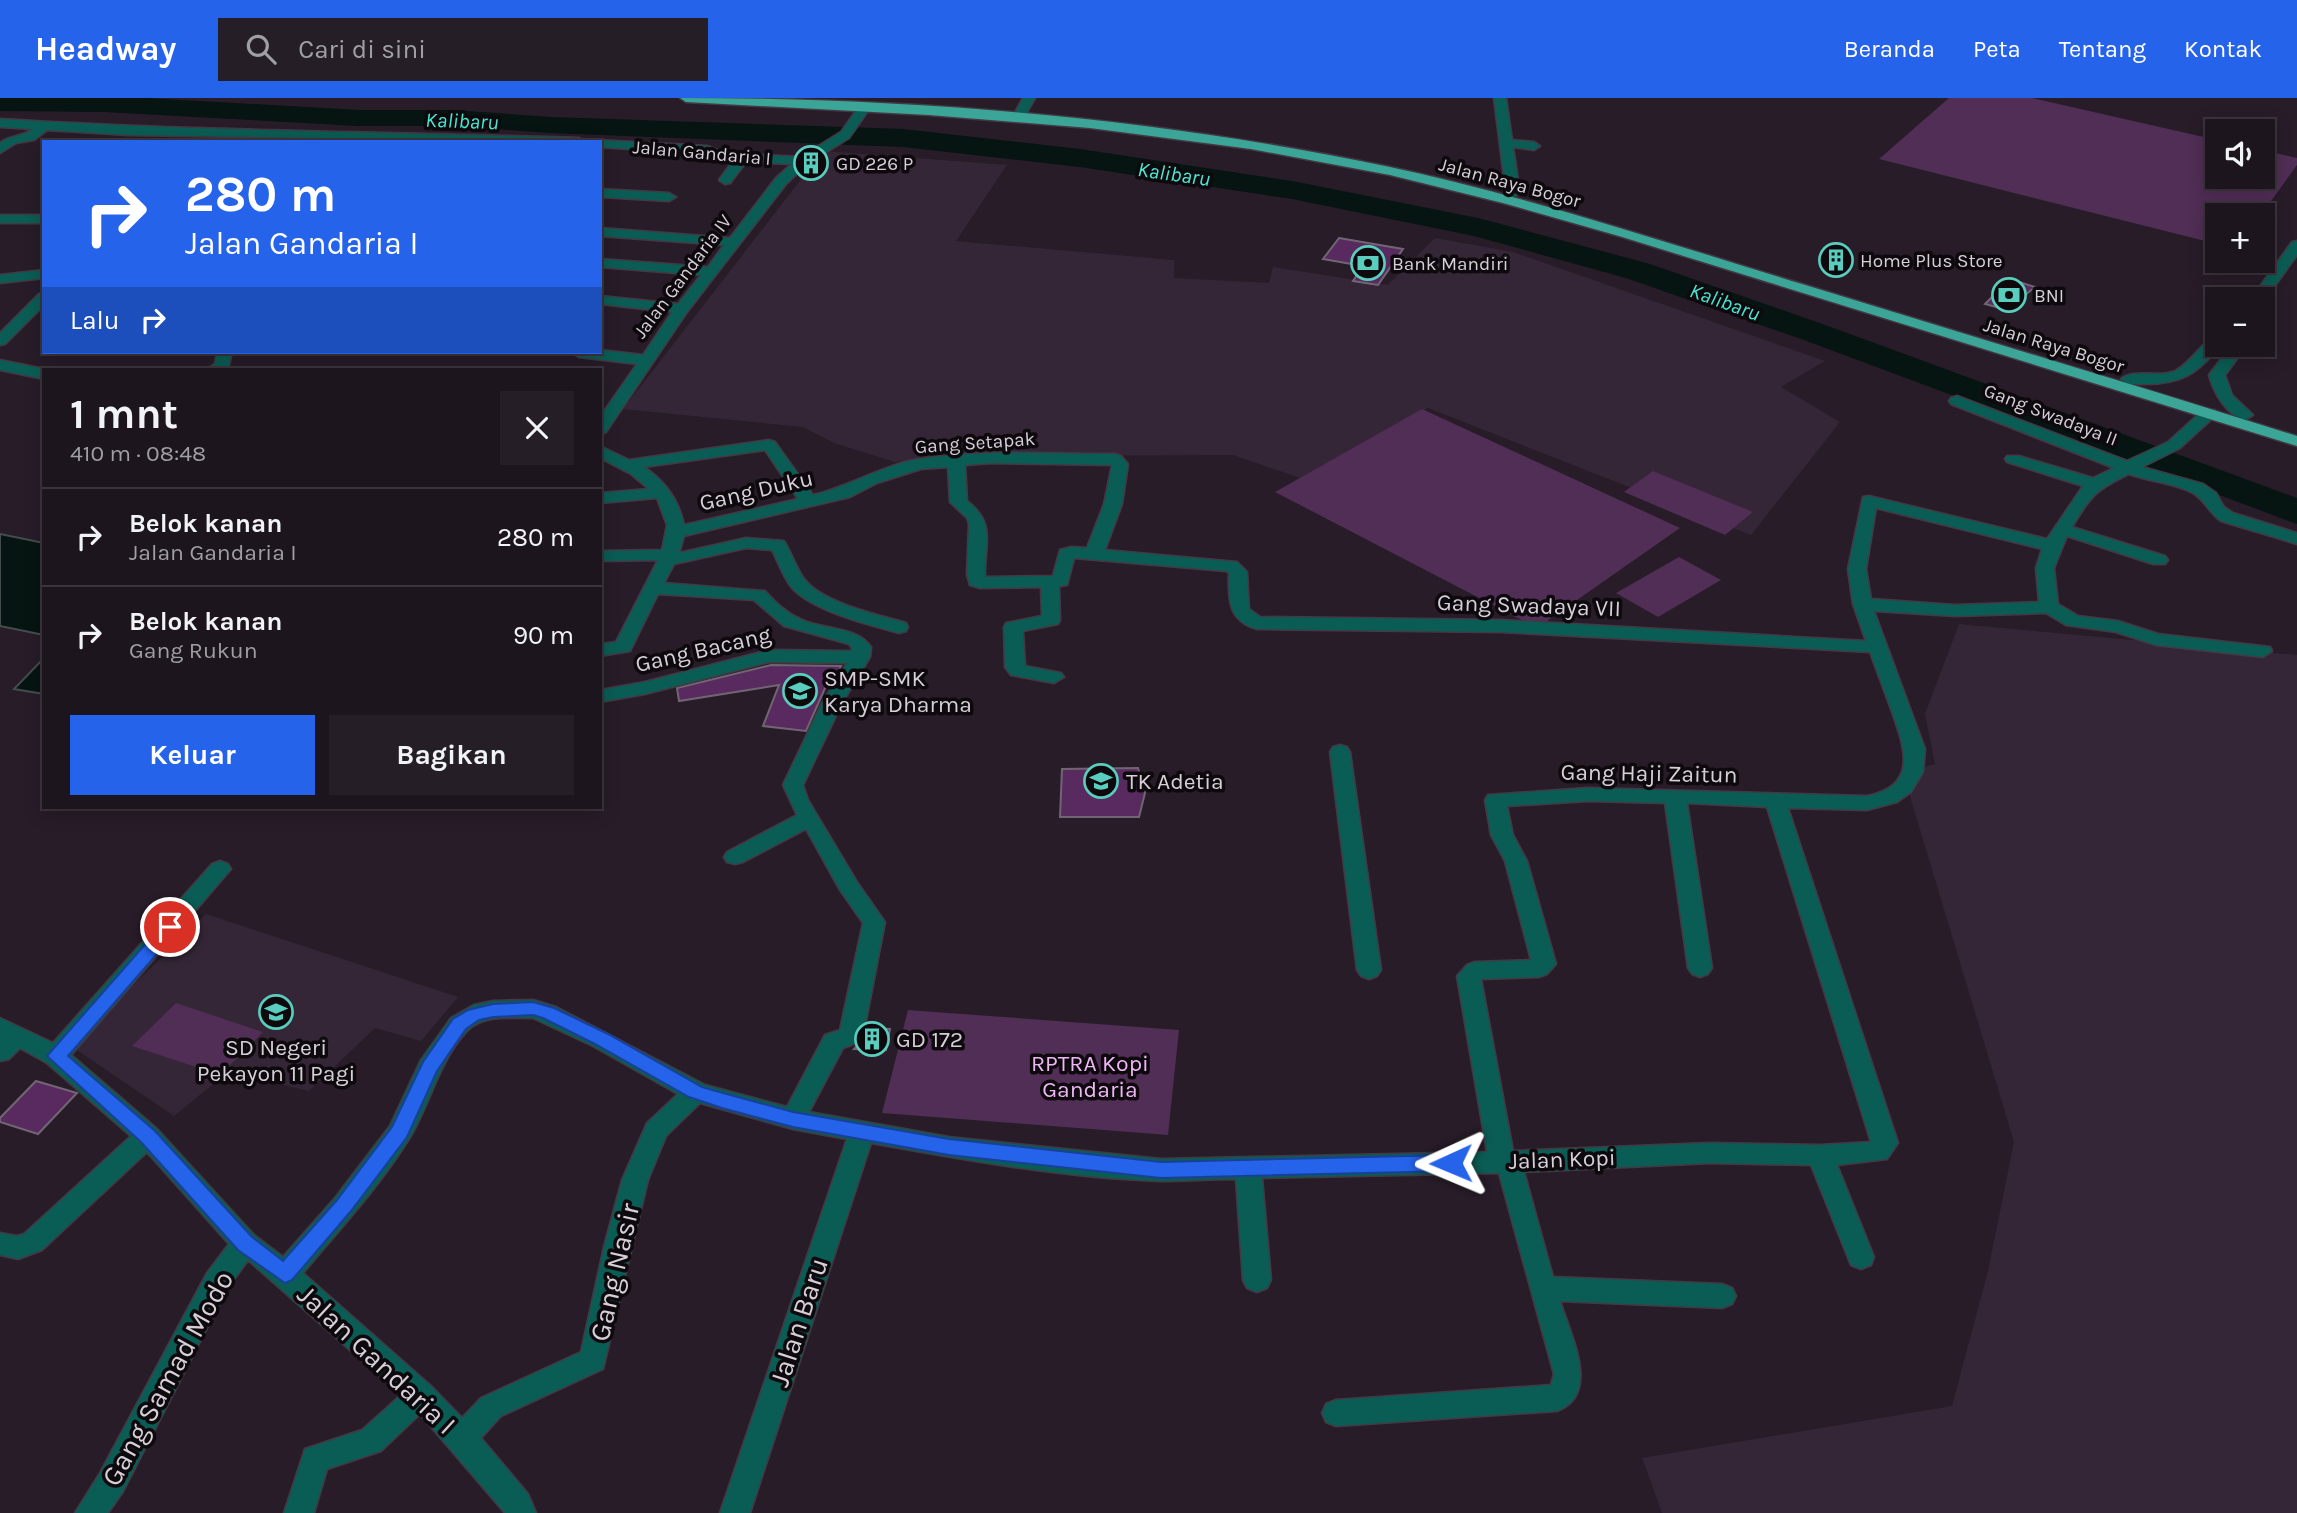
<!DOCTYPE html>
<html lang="id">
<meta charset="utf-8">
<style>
body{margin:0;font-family:Karla,sans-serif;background:#251e27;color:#f1f3f6;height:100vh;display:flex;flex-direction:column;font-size:26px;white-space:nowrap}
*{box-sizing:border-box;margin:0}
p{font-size:23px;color:#a09fa4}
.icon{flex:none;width:38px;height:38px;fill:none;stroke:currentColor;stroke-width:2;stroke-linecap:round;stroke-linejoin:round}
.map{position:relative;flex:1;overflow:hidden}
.sheet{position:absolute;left:42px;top:270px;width:560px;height:441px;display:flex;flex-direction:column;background:#1d151e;border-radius:0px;box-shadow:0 4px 18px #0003,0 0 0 2px #3b343c}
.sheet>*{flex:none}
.banner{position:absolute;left:42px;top:42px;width:560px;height:214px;border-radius:0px;box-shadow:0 4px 18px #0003,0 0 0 2px #3b343c;background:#2563eb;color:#fff;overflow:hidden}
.buttons{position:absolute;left:2205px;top:21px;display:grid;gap:14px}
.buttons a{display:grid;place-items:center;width:70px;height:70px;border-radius:0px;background:#1d151e;box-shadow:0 4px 18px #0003,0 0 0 2px #3b343c;font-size:35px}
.pin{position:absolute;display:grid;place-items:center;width:60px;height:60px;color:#fff;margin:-30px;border:4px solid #fff;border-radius:50%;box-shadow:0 2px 7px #0007}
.me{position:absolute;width:77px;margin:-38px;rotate:269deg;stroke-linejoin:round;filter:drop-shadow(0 0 5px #0008)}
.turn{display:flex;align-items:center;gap:24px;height:147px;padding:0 28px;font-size:32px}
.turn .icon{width:91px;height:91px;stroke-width:2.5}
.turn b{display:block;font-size:49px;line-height:60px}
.then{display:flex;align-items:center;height:66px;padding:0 28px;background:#0003;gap:14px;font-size:26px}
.round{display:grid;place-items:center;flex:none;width:74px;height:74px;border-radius:0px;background:#251e27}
.headline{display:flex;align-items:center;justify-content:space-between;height:119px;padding:0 28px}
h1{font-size:42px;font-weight:700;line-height:52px}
.primary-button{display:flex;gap:14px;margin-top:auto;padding:14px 28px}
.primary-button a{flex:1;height:80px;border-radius:0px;background:#2563eb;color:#fff;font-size:28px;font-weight:700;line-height:80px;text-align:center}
.primary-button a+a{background:#251e27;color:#f1f3f6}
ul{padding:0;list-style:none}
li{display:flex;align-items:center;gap:21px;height:98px;padding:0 28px;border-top:2px solid #3b343c}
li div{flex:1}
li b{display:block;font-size:26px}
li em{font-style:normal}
header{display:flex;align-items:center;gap:42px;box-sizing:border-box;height:98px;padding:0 35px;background:#2563eb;color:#fff}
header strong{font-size:33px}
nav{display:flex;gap:38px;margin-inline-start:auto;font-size:24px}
.search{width:490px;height:63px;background:#251e27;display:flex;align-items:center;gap:18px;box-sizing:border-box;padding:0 24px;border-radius:0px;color:#a09fa4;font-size:26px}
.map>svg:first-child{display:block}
.built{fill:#342636}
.green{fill:#512e55}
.water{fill:#061412;stroke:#444c4d;stroke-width:2}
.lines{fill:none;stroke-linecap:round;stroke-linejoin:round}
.river{fill:#061412;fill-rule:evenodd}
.building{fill:#592a5f;stroke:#726573;stroke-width:2}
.minor-casing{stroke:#433944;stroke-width:3}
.highway-casing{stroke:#433944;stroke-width:3}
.minor{fill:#0a5d54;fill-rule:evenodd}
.highway{fill:#3ba597;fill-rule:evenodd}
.route{fill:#2563eb;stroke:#184099;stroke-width:2}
.labels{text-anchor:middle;stroke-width:7;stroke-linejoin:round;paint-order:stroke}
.far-street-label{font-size:19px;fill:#d6cfd7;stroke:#0d090d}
.far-poi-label{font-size:19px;fill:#d6cfd7;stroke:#0d090d;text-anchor:start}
.far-water-label{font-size:21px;font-style:italic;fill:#48e8d4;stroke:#0d090d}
.street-label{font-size:23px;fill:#d6cfd7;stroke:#0d090d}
.poi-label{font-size:23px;fill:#d6cfd7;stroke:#0d090d;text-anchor:start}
.park-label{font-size:23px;fill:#efb6f6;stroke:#0d090d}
.near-street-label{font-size:28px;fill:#d6cfd7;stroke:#0d090d}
</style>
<header>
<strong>Headway</strong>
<div class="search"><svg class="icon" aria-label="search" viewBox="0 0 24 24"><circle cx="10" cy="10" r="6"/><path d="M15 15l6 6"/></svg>Cari di sini</div>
<nav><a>Beranda</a><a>Peta</a><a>Tentang</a><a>Kontak</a></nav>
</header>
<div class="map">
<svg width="2297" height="1415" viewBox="0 0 2297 1415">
<rect width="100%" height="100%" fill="#271c28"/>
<path class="built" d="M 823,53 L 1007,67 L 956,143 L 1174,162 L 1174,180 L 1269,185 L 1273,169 L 1388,187 L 1435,140 L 1513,154 L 1825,263 L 1781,289 L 1840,324 L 1751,437 L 1428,310 L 1300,380 L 1233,357 L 998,358 L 895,364 L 834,345 L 803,329 L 623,311 Z
M 1959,526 L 2297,557 L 2297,1415 L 1662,1415 L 1642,1360 L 1952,1308 L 1988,1173 L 2014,1044 L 1903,675 L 1935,666 L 1925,616 Z
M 206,816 L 458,899 L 421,943 L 375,930 L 309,993 L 228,974 L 174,1018 L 71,948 Z"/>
<path class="green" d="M 1949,0 L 2032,0 L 2217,42 L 2217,79 L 2263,79 L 2263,52 L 2297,60 L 2297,67 L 2261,117 L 2217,117 L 2217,146 L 1879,61 Z
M 1422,311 L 1680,430 L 1537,530 L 1275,394 Z
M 1653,373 L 1753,414 L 1725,437 L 1624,394 Z
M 1679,459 L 1721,482 L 1658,519 L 1616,495 Z
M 176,905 L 263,934 L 220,977 L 132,948 Z
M 908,912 L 1179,932 L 1168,1037 L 882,1015 Z"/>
<path class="water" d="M 0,436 L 44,445 L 44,537 L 0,528 Z
M 44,560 L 44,596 L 14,591 Z"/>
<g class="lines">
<path class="river" d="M 0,0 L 146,0 L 359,12 L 454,12 L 551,19 L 903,31 L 1080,51 L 1292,83 L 1478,120 L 1650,166 L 1828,228 L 2297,400 L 2297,426 L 1804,242 L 1626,180 L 1474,138 L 1292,101 L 1080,69 L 903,49 L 551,35 L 454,28 L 359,28 L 104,14 L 0,13 Z"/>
</g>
<path class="building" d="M 1339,140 L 1403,151 L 1378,187 L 1353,183 L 1363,168 L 1323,161 Z
M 2010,181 L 2035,189 L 2007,212 L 1985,206 Z
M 771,567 L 841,568 L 836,578 L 830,579 L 806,633 L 763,628 L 779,587 L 679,603 L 677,590 Z
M 1138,670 L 1145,695 L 1139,719 L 1060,719 L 1062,671 Z
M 867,930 L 890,931 L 886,952 L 854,951 L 865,939 Z
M 36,983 L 77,995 L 38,1036 L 0,1024 L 0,1020 Z"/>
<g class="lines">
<g class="minor-casing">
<path id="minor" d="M 1023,0 L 1035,0 L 1022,23 L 1014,23 L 1012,20 Z
M 1494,0 L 1506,0 L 1512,42 L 1534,44 L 1540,48 L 1534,52 L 1513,49 L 1520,95 L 1513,99 L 1506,95 Z
M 860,7 L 870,10 L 849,40 L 807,66 L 786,86 L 687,214 L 606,334 L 600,336 L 600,319 L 637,266 L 579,259 L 571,254 L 600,252 L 643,257 L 672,214 L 600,206 L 600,198 L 678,206 L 701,177 L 600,169 L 600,161 L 708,169 L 724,147 L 600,138 L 600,130 L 730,140 L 776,80 L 792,66 L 746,64 L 730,85 L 725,86 L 719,82 L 733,63 L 719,62 L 705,56 L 600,49 L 600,44 L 596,42 L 707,48 L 725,55 L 801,59 L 841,34 Z
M 0,21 C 191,33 386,34 579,40 L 585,44 L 129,37 L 47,32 L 34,42 L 16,45 L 0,55 L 0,45 C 10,37 23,39 33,31 L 0,29 Z
M 600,91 L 669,95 L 676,99 L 669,103 L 600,99 Z
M 0,117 L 44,117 L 44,125 L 0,125 Z
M 2297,143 L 2297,157 L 2263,204 L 2263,201 L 2251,201 L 2292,144 Z
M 44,172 L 44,180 L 0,185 L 0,177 Z
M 44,195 L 44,207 L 5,246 L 0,247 L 0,235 L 39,196 Z
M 2217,238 L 2217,247 L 2221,247 C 2197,276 2181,287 2141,286 C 2133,286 2127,287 2121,281 C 2133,270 2159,280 2175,273 C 2191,266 2203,241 2217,238 Z
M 2232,247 L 2247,247 L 2225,277 L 2232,297 L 2253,317 L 2245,322 C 2226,317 2214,295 2209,277 Z
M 217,254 L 232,254 L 228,271 L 207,271 L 215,266 Z
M 0,262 L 44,271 L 44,281 L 0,272 Z
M 1957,298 L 2127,363 L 2168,344 L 2203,312 L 2215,312 L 2217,315 L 2215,318 L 2180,350 L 2142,369 L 2203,386 L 2216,395 L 2224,409 L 2233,415 L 2297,435 L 2297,446 L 2221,423 C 2209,415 2205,402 2193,395 C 2177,386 2148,383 2129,376 C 2096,392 2091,397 2072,429 L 2165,458 L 2168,462 L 2165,466 L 2153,466 L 2067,438 L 2054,470 L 2058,506 L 2078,518 L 2118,523 L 2158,536 L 2270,549 L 2272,553 L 2263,559 L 2156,547 L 2116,534 L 2066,527 L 2046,515 L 1955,518 L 1874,513 L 1925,651 L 1923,674 L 1911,694 L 1897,704 L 1867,712 L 1788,710 L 1898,1045 L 1887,1061 L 1837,1067 L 1874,1159 L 1871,1167 L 1861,1171 L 1851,1167 L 1811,1067 L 1710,1065 L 1524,1074 L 1553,1179 L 1722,1186 L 1732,1190 L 1736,1198 L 1732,1206 L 1722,1210 L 1560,1203 C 1570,1236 1602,1296 1557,1313 L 1336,1328 L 1326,1324 L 1322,1315 L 1326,1306 L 1336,1302 L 1551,1287 L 1554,1276 L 1499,1075 L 1262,1080 L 1271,1182 L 1267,1190 L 1257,1194 L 1247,1190 L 1243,1182 L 1236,1081 C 1211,1081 1186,1083 1161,1083 C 1064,1080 966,1062 871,1045 L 750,1415 L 720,1415 L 847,1041 L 793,1031 L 700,1005 L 666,1038 L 648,1082 L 603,1271 L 501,1318 L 481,1340 L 528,1396 L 536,1415 L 505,1415 L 420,1316 L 381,1353 L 327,1371 L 314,1415 L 284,1415 L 305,1351 L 362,1332 L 401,1297 L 248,1162 L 227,1191 L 122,1395 L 108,1415 L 75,1415 L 100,1375 L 207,1175 L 229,1146 L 147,1054 L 42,1152 L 18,1161 L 0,1157 L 0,1135 L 17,1138 L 24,1136 L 131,1038 L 47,965 L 20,950 L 9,961 L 0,963 L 0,920 L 53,945 L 212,766 L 220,763 L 228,766 L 231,771 L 71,957 L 157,1031 L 254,1137 L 283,1159 L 335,1100 L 390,1028 L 421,962 L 451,920 L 474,907 L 493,903 L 533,902 L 556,909 L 705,987 L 787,1009 L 825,937 L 840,932 L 863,825 L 840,792 L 806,731 L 743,764 L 735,766 L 727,764 L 724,759 L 727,754 L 797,717 L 783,687 L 822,605 L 847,565 L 769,564 L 645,596 L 600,604 L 600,592 L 645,584 L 769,552 L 852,553 L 852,550 L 849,546 L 784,528 L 754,502 L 658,496 L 630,553 L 600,558 L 600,546 L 616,544 L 658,462 L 600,463 L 600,453 L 662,452 L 667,427 L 657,400 L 600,405 L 600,395 L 649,391 L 631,376 L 600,360 L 600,348 L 629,362 L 769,342 L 775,344 L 813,397 C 849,389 882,367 920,361 C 984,351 1050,356 1115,356 L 1121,358 L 1128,366 L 1122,406 L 1105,452 L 1237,464 L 1247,474 L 1249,511 L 1260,519 L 1501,522 L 1866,543 L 1853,506 L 1848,471 L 1863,399 L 1869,398 L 2047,441 L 2083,388 L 2007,364 L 2005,361 L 2007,358 L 2019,358 L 2093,380 L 2114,370 L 1951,306 L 1949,303 L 1951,300 ZM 765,352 L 798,401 L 684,427 C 679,403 665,383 644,369 ZM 991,365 L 1112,367 L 1104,406 L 1087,450 L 1071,449 L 1060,452 L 1053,478 L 985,479 C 984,447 997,426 967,403 L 965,367 ZM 948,369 L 950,404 L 967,420 L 969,426 L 967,476 L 970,487 L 980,490 L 1041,489 L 1042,518 L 1006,525 L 1004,529 L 1005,569 L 1011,577 L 1054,585 L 1064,579 L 1061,575 L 1025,568 L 1023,533 L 1058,526 L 1060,522 L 1059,488 L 1067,487 L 1074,460 L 1226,473 L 1229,475 C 1228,501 1228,523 1257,531 L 1501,534 L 1870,554 C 1877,573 1884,592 1891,611 C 1904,648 1920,688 1867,698 L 1588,690 L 1488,697 L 1485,702 L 1491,737 L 1505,763 L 1531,862 L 1475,864 L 1467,867 L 1457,878 L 1487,1054 L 1161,1061 L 949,1039 L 809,1014 L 843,950 L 859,944 L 863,938 L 885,824 L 857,784 L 808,702 L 803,687 L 842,605 L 870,559 L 871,549 C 857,528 823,532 800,521 C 786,515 776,505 765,493 L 664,485 L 674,466 L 746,450 L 772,452 C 779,465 783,480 793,491 C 814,513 869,527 899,535 L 906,533 L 908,529 L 906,525 C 878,517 823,505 805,482 C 796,471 792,455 784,443 L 746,440 L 679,455 L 684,438 L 850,399 L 877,385 L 921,371 ZM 1876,410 L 2042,451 L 2036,470 L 2039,504 L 1955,507 L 1871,501 L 1866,471 ZM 1588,703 L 1665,705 L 1688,870 L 1692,876 L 1700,879 L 1708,876 L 1712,870 L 1687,705 L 1767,709 L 1871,1044 L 1820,1047 L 1710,1045 L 1513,1053 L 1481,881 L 1539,879 L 1547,876 L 1556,866 L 1527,763 L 1513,737 L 1507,708 ZM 533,920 L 593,948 L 678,996 L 647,1025 L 622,1082 L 604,1149 L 581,1254 L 481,1300 L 462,1320 L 431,1288 L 303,1175 C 339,1132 379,1089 409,1041 C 430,1007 438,964 467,933 C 483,916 512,920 533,920 Z
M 1340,647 L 1347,649 L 1350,654 L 1381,872 L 1377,878 L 1369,881 L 1361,878 L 1357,872 L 1330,654 L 1333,649 Z"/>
</g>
<g class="highway-casing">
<path id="highway" d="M 680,0 C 915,0 1155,20 1385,68 C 1527,98 1664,144 1802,186 C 1967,237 2132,286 2297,338 L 2297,348 L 1619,138 L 1503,105 L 1390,77 L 1251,51 L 1090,30 L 929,17 L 686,4 Z"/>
</g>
<use href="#minor" class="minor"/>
<use href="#highway" class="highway"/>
</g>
<path class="route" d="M 170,823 L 179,829 L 176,834 L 68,958 L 155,1033 L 252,1139 L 283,1163 L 337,1102 L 392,1029 L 423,964 L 453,921 L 468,912 L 493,906 L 533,904 L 554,910 L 608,936 L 702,989 L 723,995 L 793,1014 L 949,1041 L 1161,1064 L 1451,1057 L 1458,1059 L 1460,1065 L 1458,1071 L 1451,1073 L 1161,1080 L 949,1057 L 793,1029 L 722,1010 L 689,999 L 595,946 L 543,920 L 533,917 L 493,919 L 479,922 L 466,931 L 437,973 L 407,1039 L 351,1113 L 292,1182 L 285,1185 L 238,1152 L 141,1044 L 47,958 L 164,825 Z"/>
<defs>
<g id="building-ring" transform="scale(1.75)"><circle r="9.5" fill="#0d090d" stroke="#59cebe" stroke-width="1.5"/><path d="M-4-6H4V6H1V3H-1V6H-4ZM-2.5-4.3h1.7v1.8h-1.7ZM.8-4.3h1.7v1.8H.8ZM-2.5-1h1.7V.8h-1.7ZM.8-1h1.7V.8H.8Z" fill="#59cebe"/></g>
<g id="bank-ring" transform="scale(1.75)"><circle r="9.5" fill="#0d090d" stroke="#59cebe" stroke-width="1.5"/><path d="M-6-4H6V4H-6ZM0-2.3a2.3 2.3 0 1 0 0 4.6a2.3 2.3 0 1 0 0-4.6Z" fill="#59cebe"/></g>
<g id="school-ring" transform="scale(1.75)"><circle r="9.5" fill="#0d090d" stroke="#59cebe" stroke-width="1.5"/><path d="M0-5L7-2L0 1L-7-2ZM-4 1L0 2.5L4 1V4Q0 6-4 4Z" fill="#59cebe"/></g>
</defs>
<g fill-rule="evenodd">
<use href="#building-ring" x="811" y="65"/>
<use href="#building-ring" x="1836" y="162"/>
<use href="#bank-ring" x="1368" y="165"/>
<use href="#bank-ring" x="2009" y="197"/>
<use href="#school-ring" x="800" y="593"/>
<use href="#school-ring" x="1101" y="683"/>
<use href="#school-ring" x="276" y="914"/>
<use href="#building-ring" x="872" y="941"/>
</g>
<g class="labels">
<g class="far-street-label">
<text transform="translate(702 54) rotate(5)" y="7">Jalan Gandaria I</text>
<text transform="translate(1510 84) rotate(15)" y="7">Jalan Raya Bogor</text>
<text transform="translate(682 178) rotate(-53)" y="7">Jalan Gandaria IV</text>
<text transform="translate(2054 247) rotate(17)" y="7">Jalan Raya Bogor</text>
<text transform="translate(2051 316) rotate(21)" y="7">Gang Swadaya II</text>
<text transform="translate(975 344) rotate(-4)" y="7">Gang Setapak</text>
</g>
<g class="far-poi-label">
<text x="836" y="72">GD 226 P</text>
<text x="1860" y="169">Home Plus Store</text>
<text x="1392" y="172">Bank Mandiri</text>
<text x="2034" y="204">BNI</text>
</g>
<g class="far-water-label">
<text transform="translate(462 23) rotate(2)" y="7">Kalibaru</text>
<text transform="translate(1174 76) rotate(8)" y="7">Kalibaru</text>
<text transform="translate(1725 204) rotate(20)" y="7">Kalibaru</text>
</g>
<g class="street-label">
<text transform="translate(756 392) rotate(-13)" y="8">Gang Duku</text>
<text transform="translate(1529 507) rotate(2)" y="8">Gang Swadaya VII</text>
<text transform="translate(703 551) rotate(-13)" y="8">Gang Bacang</text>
<text transform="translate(1649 675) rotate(1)" y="8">Gang Haji Zaitun</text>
<text transform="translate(1562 1061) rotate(-2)" y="8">Jalan Kopi</text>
</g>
<g class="poi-label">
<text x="824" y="588">SMP-SMK<tspan x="824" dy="26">Karya Dharma</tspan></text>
<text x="1126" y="691">TK Adetia</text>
<text x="896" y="949">GD 172</text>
<text x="276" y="957" text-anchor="middle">SD Negeri<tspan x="276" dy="26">Pekayon 11 Pagi</tspan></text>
</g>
<g class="park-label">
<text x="1090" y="973">RPTRA Kopi<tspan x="1090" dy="26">Gandaria</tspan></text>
</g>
<g class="near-street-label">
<text transform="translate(614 1174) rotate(-77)" y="10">Gang Nasir</text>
<text transform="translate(798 1224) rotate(-72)" y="10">Jalan Baru</text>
<text transform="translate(377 1261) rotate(43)" y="10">Jalan Gandaria I</text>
<text transform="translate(167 1280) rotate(-61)" y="10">Gang Samad Modo</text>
</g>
</g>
</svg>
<div class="buttons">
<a><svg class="icon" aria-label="sound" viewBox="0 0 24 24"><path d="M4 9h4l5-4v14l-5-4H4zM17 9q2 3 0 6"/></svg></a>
<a>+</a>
<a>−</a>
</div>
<div class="pin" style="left:170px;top:829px;background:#d93025"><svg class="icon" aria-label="arrive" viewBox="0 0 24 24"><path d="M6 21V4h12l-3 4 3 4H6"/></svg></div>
<svg class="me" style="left:1451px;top:1065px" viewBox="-20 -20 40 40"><path d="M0-17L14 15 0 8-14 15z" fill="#2563eb" stroke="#fff" stroke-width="4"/></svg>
<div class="banner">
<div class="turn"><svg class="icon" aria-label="right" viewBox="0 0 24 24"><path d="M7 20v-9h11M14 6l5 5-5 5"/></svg><div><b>280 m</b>Jalan Gandaria I</div></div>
<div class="then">Lalu<svg class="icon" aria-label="right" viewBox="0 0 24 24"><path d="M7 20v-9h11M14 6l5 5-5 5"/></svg></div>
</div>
<section class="sheet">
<div class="headline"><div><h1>1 mnt</h1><p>410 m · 08:48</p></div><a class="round"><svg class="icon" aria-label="close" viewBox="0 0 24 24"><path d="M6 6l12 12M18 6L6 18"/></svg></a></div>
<ul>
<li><svg class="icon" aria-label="right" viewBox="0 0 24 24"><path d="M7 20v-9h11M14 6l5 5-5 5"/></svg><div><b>Belok kanan</b><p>Jalan Gandaria I</p></div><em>280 m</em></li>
<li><svg class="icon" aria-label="right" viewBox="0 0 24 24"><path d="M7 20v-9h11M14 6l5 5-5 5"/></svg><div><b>Belok kanan</b><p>Gang Rukun</p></div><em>90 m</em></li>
</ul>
<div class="primary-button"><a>Keluar</a><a>Bagikan</a></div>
</section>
</div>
